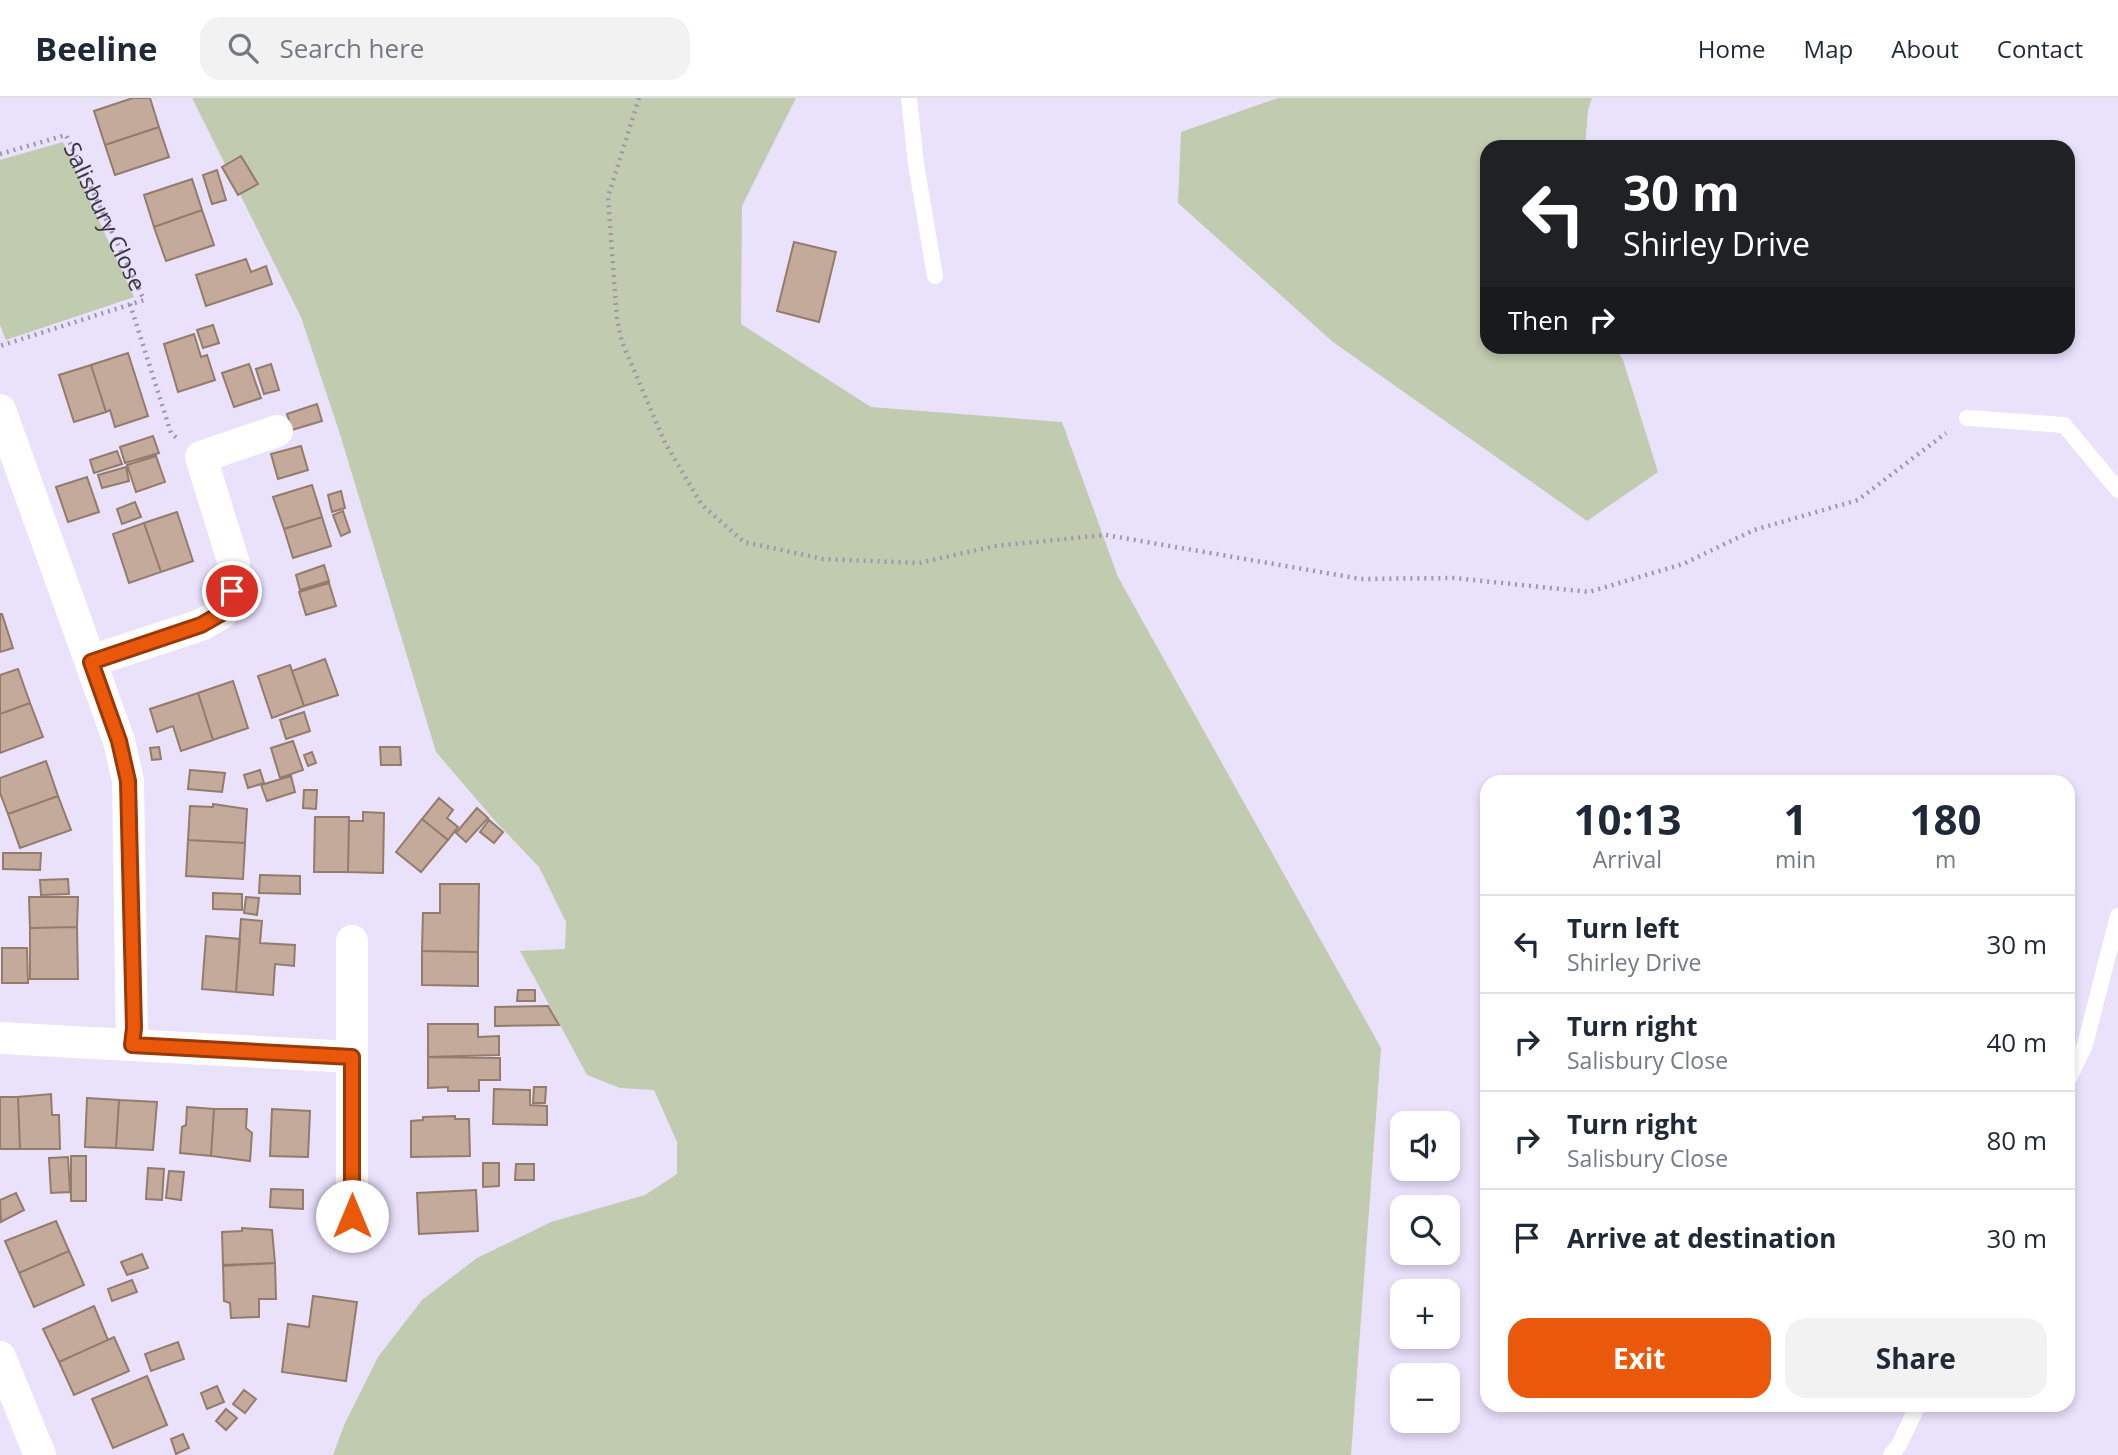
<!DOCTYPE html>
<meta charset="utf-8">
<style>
body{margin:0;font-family:"Open Sans",sans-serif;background:#f2f2f3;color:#1f2937;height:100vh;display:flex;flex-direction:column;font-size:26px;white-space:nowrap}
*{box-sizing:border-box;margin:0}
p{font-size:23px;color:#747a83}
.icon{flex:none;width:38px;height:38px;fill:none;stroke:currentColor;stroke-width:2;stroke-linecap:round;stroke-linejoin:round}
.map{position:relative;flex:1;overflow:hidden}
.panel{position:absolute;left:1480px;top:677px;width:595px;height:637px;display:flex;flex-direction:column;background:#fff;border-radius:21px;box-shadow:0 4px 10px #0003}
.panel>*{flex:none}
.hud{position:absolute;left:1480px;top:42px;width:595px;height:214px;border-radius:21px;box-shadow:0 4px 10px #0003;background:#202124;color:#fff;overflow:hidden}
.buttons{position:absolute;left:1390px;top:1013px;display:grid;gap:14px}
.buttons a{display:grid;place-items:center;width:70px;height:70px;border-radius:14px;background:#fff;box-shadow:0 4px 10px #0003;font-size:35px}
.pin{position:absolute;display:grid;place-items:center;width:60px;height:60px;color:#fff;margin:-30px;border:4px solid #fff;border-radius:50%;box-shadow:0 2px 7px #0007}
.me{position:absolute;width:77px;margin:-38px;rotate:0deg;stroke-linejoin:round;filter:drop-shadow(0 0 5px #0008)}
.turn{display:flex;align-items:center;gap:24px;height:147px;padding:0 28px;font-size:32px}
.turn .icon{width:91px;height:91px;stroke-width:2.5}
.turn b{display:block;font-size:49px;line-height:60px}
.then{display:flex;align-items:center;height:66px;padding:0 28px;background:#0003;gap:14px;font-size:26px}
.eta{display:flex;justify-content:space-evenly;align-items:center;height:119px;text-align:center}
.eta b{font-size:42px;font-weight:700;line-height:49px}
.primary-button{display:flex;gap:14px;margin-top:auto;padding:14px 28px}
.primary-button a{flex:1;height:80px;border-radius:21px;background:#ea580c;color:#fff;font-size:28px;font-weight:700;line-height:80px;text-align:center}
.primary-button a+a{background:#f2f2f3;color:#1f2937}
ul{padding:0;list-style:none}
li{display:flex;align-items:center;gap:21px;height:98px;padding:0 28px;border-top:2px solid #e0e1e3}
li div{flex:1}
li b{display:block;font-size:26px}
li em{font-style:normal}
header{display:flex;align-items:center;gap:42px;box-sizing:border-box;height:98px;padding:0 35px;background:#fff;border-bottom:2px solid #e0e1e3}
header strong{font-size:33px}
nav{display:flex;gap:38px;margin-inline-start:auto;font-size:24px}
.search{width:490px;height:63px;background:#f2f2f3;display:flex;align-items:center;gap:18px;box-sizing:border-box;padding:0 24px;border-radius:21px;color:#747a83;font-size:26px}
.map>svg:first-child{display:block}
.green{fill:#c1cbaf}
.building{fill:#c3aa9a;stroke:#937c6c;stroke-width:2}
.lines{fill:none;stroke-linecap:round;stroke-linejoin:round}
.path{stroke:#9e97ab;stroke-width:4.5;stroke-dasharray:2 5;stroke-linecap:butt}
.lane{stroke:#fff;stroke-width:16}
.street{stroke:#fff;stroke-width:32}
.route-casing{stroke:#983908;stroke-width:18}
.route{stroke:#ea580c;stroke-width:12}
.labels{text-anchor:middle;stroke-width:7;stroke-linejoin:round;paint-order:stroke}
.street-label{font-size:23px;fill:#393640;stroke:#eae1fb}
</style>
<header>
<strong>Beeline</strong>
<div class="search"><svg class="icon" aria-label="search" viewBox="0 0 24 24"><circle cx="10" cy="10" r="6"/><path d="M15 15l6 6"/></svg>Search here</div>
<nav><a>Home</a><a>Map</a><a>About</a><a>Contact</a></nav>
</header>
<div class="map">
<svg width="2118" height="1357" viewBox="0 0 2118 1357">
<rect width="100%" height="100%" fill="#eae1fb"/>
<path class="green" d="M 192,0 L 796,0 L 742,108 L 741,226 L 871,309 L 1062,324 L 1118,479 L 1381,950 L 1351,1357 L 333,1357 L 345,1325 L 378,1259 L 422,1202 L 477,1160 L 551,1124 L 645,1097 L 677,1076 L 677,1044 L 654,992 L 620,990 L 587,977 L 520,853 L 565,851 L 566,824 L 539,769 L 496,724 L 436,654 L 339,333 L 301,219 Z
M 1278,0 L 1592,0 L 1588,12 L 1585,49 L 1488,49 L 1488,248 L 1615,249 L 1623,262 L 1658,374 L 1587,423 L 1333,244 L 1178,105 L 1181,34 Z
M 63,44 L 134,199 L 6,242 L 0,227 L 0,62 Z"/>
<path class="building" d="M 133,0 L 150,0 L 159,29 L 105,47 L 94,13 Z
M 159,29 L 169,59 L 115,77 L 105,47 Z
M 241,58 L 258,86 L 238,97 L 222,69 Z
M 217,72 L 226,102 L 212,106 L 203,77 Z
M 192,81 L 202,112 L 154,129 L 144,97 Z
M 202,112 L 214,147 L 166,163 L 154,129 Z
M 794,144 L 836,154 L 819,224 L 777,213 Z
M 246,161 L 251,174 L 266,168 L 272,186 L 206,208 L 196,177 Z
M 213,227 L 219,245 L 203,250 L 197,232 Z
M 194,236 L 201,259 L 207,257 L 215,282 L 178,294 L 164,246 Z
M 128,255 L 148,318 L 115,329 L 110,312 L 106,314 L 91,267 Z
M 249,266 L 261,300 L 234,309 L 222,275 Z
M 271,266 L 279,292 L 264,296 L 256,271 Z
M 91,267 L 106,314 L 74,324 L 59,277 Z
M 317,306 L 322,323 L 292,332 L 287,316 Z
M 153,338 L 159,355 L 125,365 L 120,349 Z
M 301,348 L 308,372 L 278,381 L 271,356 Z
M 117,353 L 122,366 L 94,375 L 90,362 Z
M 156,358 L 165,384 L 136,394 L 127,367 Z
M 126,369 L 129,383 L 102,390 L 98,377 Z
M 87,379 L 99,414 L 68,424 L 56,389 Z
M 312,387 L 322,419 L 284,431 L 273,399 Z
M 341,393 L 345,410 L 332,414 L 328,397 Z
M 135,404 L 141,419 L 122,426 L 117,411 Z
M 343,413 L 350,434 L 341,438 L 333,417 Z
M 177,414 L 193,463 L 161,474 L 144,425 Z
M 322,419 L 331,448 L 293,460 L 284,431 Z
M 144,425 L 161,474 L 129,485 L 113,436 Z
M 324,467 L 329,483 L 300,492 L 296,477 Z
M 329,485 L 336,508 L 306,517 L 299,494 Z
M 0,516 L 2,516 L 13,550 L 0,554 Z
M 325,561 L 338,597 L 304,608 L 292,573 Z
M 290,567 L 304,608 L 272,620 L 258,578 Z
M 18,571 L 30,605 L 0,616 L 0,577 Z
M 233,583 L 248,630 L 213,642 L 198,595 Z
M 198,595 L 213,642 L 181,653 L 173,628 L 157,634 L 150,611 Z
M 30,605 L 43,639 L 0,655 L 0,616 Z
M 304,614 L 310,633 L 286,641 L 280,622 Z
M 293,643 L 303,672 L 280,680 L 271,650 Z
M 159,649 L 161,661 L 152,662 L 150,650 Z
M 380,649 L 400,649 L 401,667 L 381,667 Z
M 312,654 L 316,665 L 308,668 L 304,657 Z
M 46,663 L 58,698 L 8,716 L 0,695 L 0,680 Z
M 190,672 L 225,675 L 222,694 L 188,691 Z
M 260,672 L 264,685 L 248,690 L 244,677 Z
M 291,678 L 295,694 L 267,703 L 261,687 Z
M 304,692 L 317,692 L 316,711 L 303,710 Z
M 58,698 L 71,732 L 20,750 L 8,716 Z
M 439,700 L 453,712 L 447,720 L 458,729 L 448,742 L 422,721 Z
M 213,706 L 247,711 L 245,745 L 188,742 L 190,708 L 213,709 Z
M 477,710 L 488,720 L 466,744 L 456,735 Z
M 363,714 L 384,715 L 383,775 L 348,774 L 349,723 L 363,723 Z
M 315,719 L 349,719 L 348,774 L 314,774 Z
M 422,721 L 448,742 L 421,774 L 396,754 Z
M 489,722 L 503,734 L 494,745 L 480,734 Z
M 188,742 L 245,745 L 243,781 L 186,778 Z
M 3,755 L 41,755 L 40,772 L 3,771 Z
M 260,777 L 300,778 L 300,796 L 259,795 Z
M 68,781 L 69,796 L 41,797 L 40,782 Z
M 440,786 L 479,786 L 478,854 L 422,853 L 423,815 L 440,815 Z
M 213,795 L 242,796 L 242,812 L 213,811 Z
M 29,799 L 78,799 L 77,829 L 30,830 Z
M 246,799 L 259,800 L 257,817 L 244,815 Z
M 241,821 L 262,823 L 260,845 L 295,847 L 294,868 L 275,866 L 273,897 L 236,894 Z
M 77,829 L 78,881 L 30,881 L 30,830 Z
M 206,838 L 240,841 L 236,894 L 202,891 Z
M 2,850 L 27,850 L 28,885 L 2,885 Z
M 422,853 L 478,854 L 478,888 L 422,887 Z
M 518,892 L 535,892 L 535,903 L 517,903 Z
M 548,908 L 559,927 L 495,928 L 495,909 Z
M 428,926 L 478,926 L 478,939 L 499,938 L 499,957 L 428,959 Z
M 428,959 L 500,960 L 500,982 L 479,982 L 479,993 L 448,993 L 448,989 L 428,990 Z
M 534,989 L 546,989 L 545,1005 L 533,1005 Z
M 494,991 L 530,992 L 530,1007 L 547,1008 L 547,1027 L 493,1026 Z
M 51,996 L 52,1017 L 59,1017 L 60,1051 L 20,1051 L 18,999 Z
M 0,999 L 18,999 L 20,1051 L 0,1051 Z
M 87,1000 L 119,1002 L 116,1050 L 85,1049 Z
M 119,1002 L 157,1004 L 153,1052 L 116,1050 Z
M 187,1009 L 214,1011 L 211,1058 L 180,1055 L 182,1029 L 186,1027 Z
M 214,1011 L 247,1011 L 246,1030 L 252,1035 L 250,1063 L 211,1058 Z
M 272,1011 L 310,1013 L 308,1059 L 270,1058 Z
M 455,1018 L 455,1021 L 469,1021 L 470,1058 L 411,1059 L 411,1023 L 423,1022 L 423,1019 Z
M 71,1058 L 86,1058 L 86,1103 L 71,1103 Z
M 68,1059 L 70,1094 L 51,1095 L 49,1060 Z
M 483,1065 L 499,1065 L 499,1088 L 483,1089 Z
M 516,1066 L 534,1066 L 534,1082 L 515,1082 Z
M 148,1070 L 164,1071 L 162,1102 L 146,1101 Z
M 169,1073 L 184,1074 L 181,1102 L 166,1100 Z
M 271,1091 L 303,1092 L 303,1111 L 270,1109 Z
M 476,1092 L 478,1133 L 419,1136 L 417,1095 Z
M 16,1095 L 24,1112 L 1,1124 L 0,1102 Z
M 56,1123 L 69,1153 L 19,1175 L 5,1143 Z
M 242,1130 L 272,1132 L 275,1165 L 223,1168 L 222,1134 L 242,1133 Z
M 69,1153 L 84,1187 L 34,1209 L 19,1175 Z
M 142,1156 L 148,1170 L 127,1177 L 121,1164 Z
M 275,1165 L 276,1201 L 259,1201 L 259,1219 L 231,1220 L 230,1205 L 224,1203 L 223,1167 Z
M 132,1182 L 137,1194 L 112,1203 L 108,1191 Z
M 313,1198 L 357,1204 L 346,1283 L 282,1274 L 288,1226 L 309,1229 Z
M 94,1208 L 108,1242 L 59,1264 L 43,1231 Z
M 114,1239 L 129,1273 L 74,1297 L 59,1264 Z
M 178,1244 L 184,1261 L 151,1273 L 145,1256 Z
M 147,1278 L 167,1327 L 113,1350 L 92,1301 Z
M 217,1288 L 224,1304 L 207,1311 L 201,1295 Z
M 244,1292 L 256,1301 L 245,1315 L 233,1306 Z
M 226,1311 L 237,1320 L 226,1332 L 216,1323 Z
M 183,1336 L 189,1350 L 176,1356 L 171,1341 Z"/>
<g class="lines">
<g class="path">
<path d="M 639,0 L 608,99 L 617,222 L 622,244 L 665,345 L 702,407 L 744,444 L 823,461 L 919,465 L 995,448 L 1106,437 L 1361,481 L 1454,480 L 1589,494 L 1683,466 L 1754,432 L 1858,402 L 1946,335"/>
<path id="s1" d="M 0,56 L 66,37 L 144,202 L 0,248"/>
<path d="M 130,206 L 171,335 L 177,340"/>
</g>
<path class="lane" d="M 909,0 L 916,66 L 935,178
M 1967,320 L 2064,327 L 2118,392
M 2068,982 L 2085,947 L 2118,818
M 1891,1357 L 1899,1347 L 1918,1307"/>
<path class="street" d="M 0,312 L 119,643 L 128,683 L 132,947
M 91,563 L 201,527 L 222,515 L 232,493 L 234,466 L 201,359 L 277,333
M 0,940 L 352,959
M 352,1118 L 352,843
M 0,1259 L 40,1357"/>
</g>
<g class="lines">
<g class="route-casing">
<path id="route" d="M 232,493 L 222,515 L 201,527 L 91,564 L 119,643 L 128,683 L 134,930 L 132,947 L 352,959 L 352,1118"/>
</g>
<use href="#route" class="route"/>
</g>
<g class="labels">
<g class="street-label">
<text dy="8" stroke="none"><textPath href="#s1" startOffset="159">Salisbury Close</textPath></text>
</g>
</g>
</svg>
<div class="buttons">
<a><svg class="icon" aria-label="sound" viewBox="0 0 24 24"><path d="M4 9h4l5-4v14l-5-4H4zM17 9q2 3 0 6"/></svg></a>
<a><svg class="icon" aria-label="search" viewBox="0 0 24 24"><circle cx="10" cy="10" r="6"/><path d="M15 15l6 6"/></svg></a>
<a>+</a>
<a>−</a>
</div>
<div class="pin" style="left:232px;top:493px;background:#d93025"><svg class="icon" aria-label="arrive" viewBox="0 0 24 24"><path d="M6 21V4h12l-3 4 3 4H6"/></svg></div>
<svg class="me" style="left:352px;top:1118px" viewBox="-20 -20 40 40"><circle r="19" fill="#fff"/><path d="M0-13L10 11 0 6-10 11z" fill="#ea580c"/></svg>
<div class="hud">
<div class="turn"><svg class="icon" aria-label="left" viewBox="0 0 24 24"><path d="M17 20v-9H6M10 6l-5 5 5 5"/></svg><div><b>30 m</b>Shirley Drive</div></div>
<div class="then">Then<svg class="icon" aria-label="right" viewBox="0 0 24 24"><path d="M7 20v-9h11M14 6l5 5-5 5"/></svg></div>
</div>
<section class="panel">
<div class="eta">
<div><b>10:13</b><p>Arrival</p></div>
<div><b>1</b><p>min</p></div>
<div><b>180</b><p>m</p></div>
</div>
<ul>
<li><svg class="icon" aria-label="left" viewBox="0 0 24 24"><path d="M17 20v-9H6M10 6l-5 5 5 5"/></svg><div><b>Turn left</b><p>Shirley Drive</p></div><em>30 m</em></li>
<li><svg class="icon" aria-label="right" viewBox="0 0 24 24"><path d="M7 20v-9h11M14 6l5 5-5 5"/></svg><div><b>Turn right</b><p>Salisbury Close</p></div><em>40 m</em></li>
<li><svg class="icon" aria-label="right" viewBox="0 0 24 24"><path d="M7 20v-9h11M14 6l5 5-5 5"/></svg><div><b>Turn right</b><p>Salisbury Close</p></div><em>80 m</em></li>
<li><svg class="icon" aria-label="arrive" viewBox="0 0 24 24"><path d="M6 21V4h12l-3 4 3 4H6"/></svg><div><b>Arrive at destination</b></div><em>30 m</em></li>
</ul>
<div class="primary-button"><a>Exit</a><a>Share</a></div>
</section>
</div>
